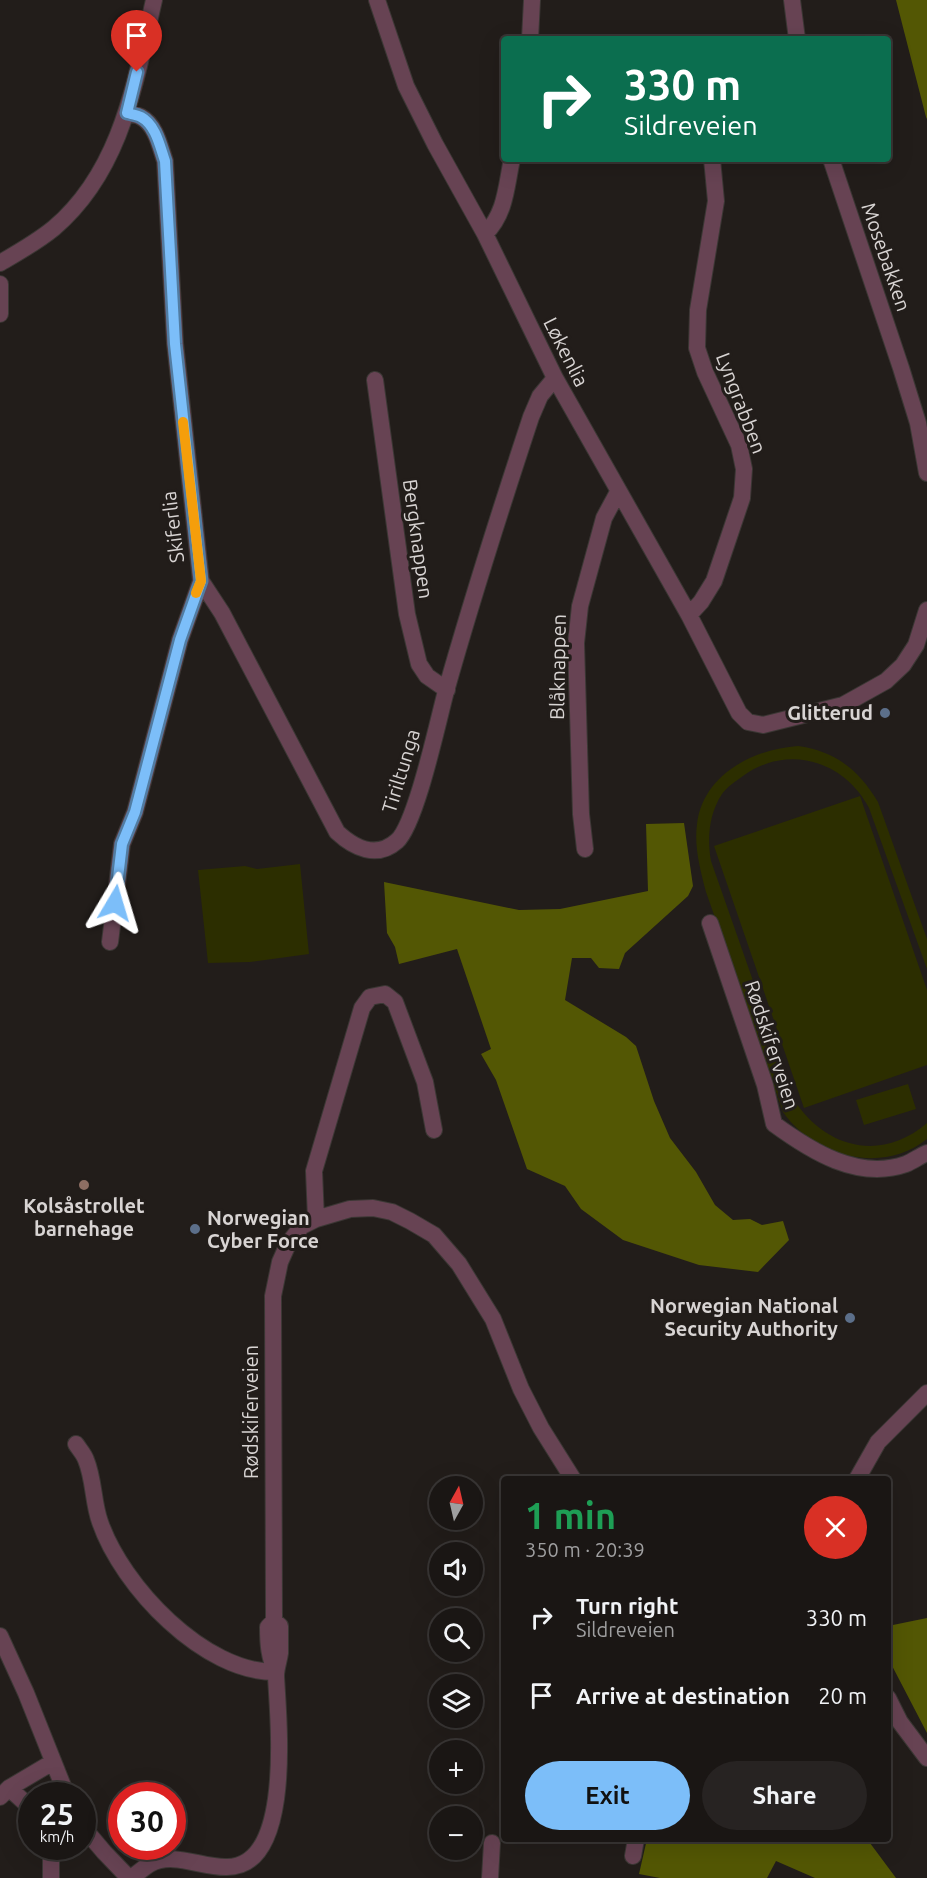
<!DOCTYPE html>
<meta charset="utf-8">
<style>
body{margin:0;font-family:Ubuntu,sans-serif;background:#272322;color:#f1f3f6;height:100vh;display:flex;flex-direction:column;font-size:22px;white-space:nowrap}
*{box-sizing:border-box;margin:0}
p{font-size:20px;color:#9f9fa0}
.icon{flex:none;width:33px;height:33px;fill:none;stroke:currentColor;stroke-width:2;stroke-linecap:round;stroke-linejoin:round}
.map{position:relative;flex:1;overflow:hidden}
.side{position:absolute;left:501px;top:1476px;width:390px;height:366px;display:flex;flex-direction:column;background:#1a1614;border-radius:6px;box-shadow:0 6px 24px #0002,0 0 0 2px #383534}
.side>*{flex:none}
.top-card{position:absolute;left:501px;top:36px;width:390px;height:126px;border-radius:6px;box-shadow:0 6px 24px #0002,0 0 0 2px #383534;background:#0b6e4f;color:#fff;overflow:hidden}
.needle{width:39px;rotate:8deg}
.fabs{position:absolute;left:429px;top:1476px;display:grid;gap:12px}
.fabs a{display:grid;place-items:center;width:54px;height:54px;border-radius:50%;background:#1a1614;box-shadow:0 6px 24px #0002,0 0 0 2px #383534;font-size:30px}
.speed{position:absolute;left:18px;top:1782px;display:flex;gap:12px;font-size:30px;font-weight:700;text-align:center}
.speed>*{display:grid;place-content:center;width:78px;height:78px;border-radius:50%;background:#1a1614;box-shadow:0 6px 24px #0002,0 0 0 2px #383534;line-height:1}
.speed small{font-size:15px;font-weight:400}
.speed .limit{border:9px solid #d22;background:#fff;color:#111}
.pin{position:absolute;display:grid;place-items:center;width:51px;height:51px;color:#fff;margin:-62px -26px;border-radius:50% 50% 50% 0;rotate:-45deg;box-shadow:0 0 6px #0007}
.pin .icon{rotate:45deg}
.me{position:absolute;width:66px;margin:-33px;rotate:7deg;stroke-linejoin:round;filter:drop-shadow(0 0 4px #0008)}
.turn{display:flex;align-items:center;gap:21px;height:126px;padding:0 24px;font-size:27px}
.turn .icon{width:78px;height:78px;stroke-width:2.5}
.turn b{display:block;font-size:42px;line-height:51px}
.round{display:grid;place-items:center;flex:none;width:63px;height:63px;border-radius:32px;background:#272322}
.summary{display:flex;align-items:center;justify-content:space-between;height:102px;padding:0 24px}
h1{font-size:36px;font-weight:700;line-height:45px;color:#1e9e55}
.cta{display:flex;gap:12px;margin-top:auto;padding:12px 24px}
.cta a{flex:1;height:69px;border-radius:36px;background:#7cbef9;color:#111;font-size:24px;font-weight:700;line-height:69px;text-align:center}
.cta a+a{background:#272322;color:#f1f3f6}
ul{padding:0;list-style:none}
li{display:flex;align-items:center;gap:18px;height:78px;padding:0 24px}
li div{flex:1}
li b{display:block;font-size:22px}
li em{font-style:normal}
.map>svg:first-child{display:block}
.green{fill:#2c2e00}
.forest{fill:#535704}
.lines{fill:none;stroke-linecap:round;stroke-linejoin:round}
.minor-casing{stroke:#3b3734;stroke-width:18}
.minor{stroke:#674353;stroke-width:16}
.route-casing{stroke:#517ca2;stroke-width:15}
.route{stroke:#7cbef9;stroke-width:10}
.slow{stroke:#f59e0b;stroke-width:10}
.service-dot{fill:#5c6f8a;stroke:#221d1a;stroke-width:2}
.education-dot{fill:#8d6e63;stroke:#221d1a;stroke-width:2}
.labels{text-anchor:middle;stroke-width:6;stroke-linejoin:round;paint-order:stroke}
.street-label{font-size:20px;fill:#d8d4d3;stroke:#221d1a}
.poi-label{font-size:20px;font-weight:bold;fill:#d8d4d3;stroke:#221d1a;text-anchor:end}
</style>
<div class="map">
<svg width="927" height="1878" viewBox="0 0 927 1878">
<rect width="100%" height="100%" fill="#221d1a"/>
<path class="green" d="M 798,746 C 835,751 859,770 878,802 L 927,939 L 927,969 L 869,808 C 844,760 787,744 743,776 C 736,781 727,787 722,794 C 709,814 707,838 711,861 L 796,1103 C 829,1150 883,1161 927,1123 L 927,1139 C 883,1175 814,1157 783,1112 L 706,892 C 700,869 694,847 697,824 C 703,774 754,749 798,746 Z
M 860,796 L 927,990 L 927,1065 L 804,1108 L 714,846 Z
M 300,864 L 309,954 L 250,962 L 208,963 L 198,870 L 245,866 L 257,869 Z
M 908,1084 L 916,1109 L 864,1125 L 856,1100 Z"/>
<path class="forest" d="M 896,0 L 927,0 L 927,119 L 926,117 Z
M 684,823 L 693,886 L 688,896 L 625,953 L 619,969 L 599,968 L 591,958 L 572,958 L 565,1000 L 626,1037 L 636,1046 L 654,1101 L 670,1138 L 696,1172 L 715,1205 L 733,1220 L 750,1219 L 762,1225 L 783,1221 L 789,1240 L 758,1272 L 699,1265 L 623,1240 L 581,1209 L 565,1186 L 527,1169 L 496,1080 L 481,1054 L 491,1049 L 457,949 L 399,964 L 395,947 L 387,933 L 384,882 L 519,910 L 560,909 L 648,891 L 646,824 Z
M 927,1618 L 927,1733 L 888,1658 L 888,1626 Z
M 647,1839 L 867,1839 L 896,1878 L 815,1878 L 776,1861 L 767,1878 L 660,1878 L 639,1874 Z"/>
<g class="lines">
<g class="minor-casing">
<path id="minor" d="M 377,0 L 406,86 L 435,144 L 485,234 L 555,378 L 689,615 L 739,713 L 748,722 L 763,725 L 843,705 L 886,681 L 903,665 L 916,645 L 927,610
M 792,0 L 797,39
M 530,39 L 532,0
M 831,159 L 901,368 L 918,423 L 927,473
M 485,234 C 506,213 506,187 512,159
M 0,263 C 19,252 37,242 54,228 C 122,170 135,82 154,0
M 0,284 L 0,314
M 375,380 L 407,614 L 419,664 L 427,676 L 447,690
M 201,581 L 222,613 L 337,832 C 354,848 377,859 397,841 C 416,824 438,721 446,691 C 472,599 501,508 531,417 L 540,396 L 555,378
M 689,615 L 701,602 L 714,581 L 742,498 L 744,469 L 739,445 L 705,372 L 697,348 L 698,310 L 716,201 L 712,159
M 585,849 L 581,814 L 576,643 L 580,606 L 604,518 L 618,492
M 710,923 L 765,1085 L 774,1124 C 811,1151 858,1181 906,1164 C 913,1161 920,1156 927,1153
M 110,942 L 122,844 L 135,812 L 180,640 L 201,581 L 175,343 L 165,161 C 160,147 156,125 141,117 C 138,115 131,114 127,113
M 316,1219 L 314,1171 L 362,1008 L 370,997 L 385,994 L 395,1002 L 425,1082 L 434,1130
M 76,1444 C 79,1449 84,1454 86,1460 C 94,1479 93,1503 100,1522 C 122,1586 204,1673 276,1672
M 857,1479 L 878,1442 L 927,1393
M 0,1636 L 26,1693 L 67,1796
M 276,1672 C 269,1657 268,1644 268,1627 L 274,1621 L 273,1296 L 280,1262 L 288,1244 L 302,1226 L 316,1219 L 350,1209 L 373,1208 L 392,1212 L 410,1221 L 434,1235 L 459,1264 L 493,1319 L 521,1389 L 541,1428 L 573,1479
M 888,1698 L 900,1722 L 927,1758
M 9,1788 L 32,1809
M 0,1797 L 9,1788 L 53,1762
M 82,1826 L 104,1852 L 129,1878
M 633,1856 L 636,1839
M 51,1878 L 51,1846
M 131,1878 C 137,1874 143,1868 150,1864 C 173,1851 202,1868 227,1867 C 294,1867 278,1718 276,1676 C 276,1668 279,1661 280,1653 C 280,1644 280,1635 280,1626 L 274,1621
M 490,1878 L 492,1843"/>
</g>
<use href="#minor" class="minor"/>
</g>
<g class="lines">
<g class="route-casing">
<path id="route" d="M 115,903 L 122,844 L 135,812 L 180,640 L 201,581 L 175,344 L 165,161 C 160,147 156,125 141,117 C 138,115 131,114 127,113 L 137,72"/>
</g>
<use href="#route" class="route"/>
<path class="slow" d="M 183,422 L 201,581 L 196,593"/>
</g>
<g class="service-dot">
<circle cx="885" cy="713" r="6"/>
<circle cx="195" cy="1229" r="6"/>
<circle cx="850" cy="1318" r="6"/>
</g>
<circle class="education-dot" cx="84" cy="1185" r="6"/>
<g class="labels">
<g class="street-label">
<text transform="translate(886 257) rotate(71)" y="7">Mosebakken</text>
<text transform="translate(566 352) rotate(63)" y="7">Løkenlia</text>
<text transform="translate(741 403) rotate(69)" y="7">Lyngrabben</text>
<text transform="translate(173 527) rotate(-97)" y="7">Skiferlia</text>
<text transform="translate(418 539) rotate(82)" y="7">Bergknappen</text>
<text transform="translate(558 667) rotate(-89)" y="7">Blåknappen</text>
<text transform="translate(401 771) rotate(-73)" y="7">Tiriltunga</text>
<text transform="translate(772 1045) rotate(72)" y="7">Rødskiferveien</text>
<text transform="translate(251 1412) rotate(-90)" y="7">Rødskiferveien</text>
</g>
<g class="poi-label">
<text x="873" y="720">Glitterud</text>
<text x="84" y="1213" text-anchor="middle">Kolsåstrollet<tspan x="84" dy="23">barnehage</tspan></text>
<text x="207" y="1225" text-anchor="start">Norwegian<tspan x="207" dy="23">Cyber Force</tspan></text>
<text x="838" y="1313">Norwegian National<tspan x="838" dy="23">Security Authority</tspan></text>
</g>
</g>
</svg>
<div class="fabs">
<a><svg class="needle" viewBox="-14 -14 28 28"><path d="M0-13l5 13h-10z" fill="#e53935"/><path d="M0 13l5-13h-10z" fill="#9f9fa0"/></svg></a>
<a><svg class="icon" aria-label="sound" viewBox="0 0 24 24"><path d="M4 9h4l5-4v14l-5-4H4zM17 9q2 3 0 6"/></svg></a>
<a><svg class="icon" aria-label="search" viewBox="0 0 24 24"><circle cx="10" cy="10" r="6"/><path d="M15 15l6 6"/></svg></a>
<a><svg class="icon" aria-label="layers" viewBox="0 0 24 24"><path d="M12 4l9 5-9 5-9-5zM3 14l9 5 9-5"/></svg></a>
<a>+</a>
<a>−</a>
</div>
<div class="speed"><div>25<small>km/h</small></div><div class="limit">30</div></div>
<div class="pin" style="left:137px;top:72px;background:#d93025"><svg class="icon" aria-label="arrive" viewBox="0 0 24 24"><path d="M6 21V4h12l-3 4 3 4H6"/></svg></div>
<svg class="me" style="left:115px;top:903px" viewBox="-20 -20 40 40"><path d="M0-17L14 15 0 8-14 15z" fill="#7cbef9" stroke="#fff" stroke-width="4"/></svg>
<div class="top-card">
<div class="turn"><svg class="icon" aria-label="right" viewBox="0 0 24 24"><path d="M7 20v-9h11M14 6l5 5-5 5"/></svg><div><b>330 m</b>Sildreveien</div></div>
</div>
<section class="side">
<div class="summary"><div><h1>1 min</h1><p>350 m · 20:39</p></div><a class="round" style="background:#d93025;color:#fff"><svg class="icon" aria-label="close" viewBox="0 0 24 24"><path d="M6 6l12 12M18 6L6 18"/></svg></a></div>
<ul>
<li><svg class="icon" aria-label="right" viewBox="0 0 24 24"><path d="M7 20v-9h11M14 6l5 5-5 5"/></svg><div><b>Turn right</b><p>Sildreveien</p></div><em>330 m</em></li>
<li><svg class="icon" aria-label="arrive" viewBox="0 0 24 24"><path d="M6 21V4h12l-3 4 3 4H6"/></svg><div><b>Arrive at destination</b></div><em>20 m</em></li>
</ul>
<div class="cta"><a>Exit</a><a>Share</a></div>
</section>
</div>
